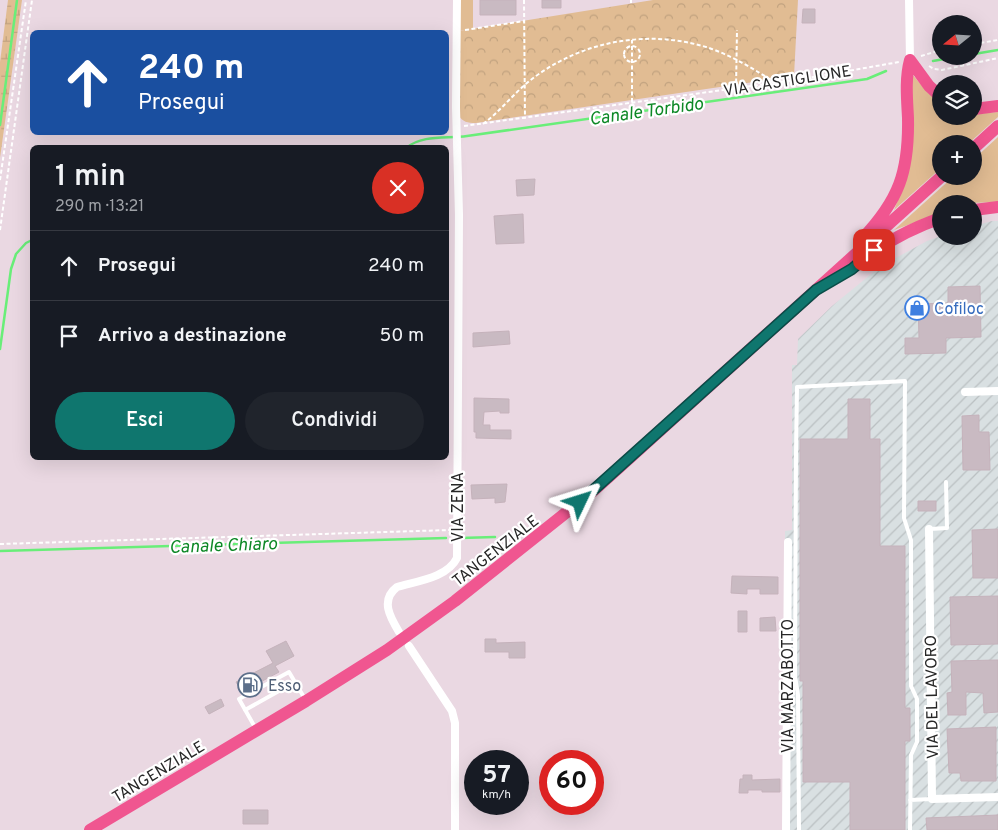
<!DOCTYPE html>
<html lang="it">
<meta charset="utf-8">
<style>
body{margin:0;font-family:Overpass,sans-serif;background:#20242c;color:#f1f3f6;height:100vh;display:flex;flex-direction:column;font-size:19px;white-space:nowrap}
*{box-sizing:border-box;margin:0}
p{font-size:16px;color:#9ea1a6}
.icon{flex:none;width:28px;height:28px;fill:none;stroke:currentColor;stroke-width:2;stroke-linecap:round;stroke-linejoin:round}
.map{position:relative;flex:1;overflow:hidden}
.sheet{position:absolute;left:30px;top:145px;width:419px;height:315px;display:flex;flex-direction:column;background:#171b24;border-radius:8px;box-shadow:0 5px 20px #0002}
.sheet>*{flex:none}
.top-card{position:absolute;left:30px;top:30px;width:419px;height:105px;border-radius:8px;box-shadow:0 5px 20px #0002;background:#1a4fa0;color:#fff;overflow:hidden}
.needle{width:32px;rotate:252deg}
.controls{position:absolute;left:932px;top:15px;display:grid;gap:10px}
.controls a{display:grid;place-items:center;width:50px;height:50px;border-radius:50%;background:#171b24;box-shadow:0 5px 20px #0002;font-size:25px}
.speed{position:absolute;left:464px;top:750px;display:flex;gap:10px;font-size:25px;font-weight:700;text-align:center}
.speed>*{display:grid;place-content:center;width:65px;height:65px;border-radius:50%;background:#171b24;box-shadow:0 5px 20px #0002;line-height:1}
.speed small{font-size:12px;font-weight:400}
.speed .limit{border:8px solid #d22;background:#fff;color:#111}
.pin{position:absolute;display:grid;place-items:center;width:42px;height:42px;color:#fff;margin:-21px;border-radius:10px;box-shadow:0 2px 8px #0006}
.me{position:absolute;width:55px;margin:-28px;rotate:49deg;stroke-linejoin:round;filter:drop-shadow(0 0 4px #0008)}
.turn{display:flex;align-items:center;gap:18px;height:105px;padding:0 25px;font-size:22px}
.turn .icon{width:65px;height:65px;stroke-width:2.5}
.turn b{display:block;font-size:35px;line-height:42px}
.round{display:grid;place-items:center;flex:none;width:52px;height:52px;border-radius:26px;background:#20242c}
.headline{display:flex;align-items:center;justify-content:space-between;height:85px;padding:0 25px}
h1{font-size:30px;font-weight:600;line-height:38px}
.primary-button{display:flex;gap:10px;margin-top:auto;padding:10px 25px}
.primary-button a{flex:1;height:58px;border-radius:30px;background:#0f766e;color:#fff;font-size:20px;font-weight:600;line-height:58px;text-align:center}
.primary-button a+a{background:#20242c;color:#f1f3f6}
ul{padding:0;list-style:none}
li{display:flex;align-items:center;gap:15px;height:70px;padding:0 25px;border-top:1px solid #363941}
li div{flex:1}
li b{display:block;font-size:19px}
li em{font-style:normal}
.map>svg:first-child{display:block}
.industrial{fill:url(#industrial-furrows)}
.grass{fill:#e1bc93}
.wetland{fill:url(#wetland-marsh)}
.park{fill:url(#park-crowns)}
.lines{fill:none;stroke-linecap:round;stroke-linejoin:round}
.stream{stroke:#69ee79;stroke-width:2.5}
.building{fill:#c9bac2;stroke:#c5b2bb}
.path{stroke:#fff;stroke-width:2;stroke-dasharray:4 2.5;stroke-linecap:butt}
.service{stroke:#fff;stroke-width:4}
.minor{stroke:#fff;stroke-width:8}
.primary{stroke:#f05690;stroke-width:12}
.route-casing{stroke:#0a4d48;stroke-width:12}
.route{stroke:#0f766e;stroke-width:9}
.labels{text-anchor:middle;stroke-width:4.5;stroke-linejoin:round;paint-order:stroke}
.street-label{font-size:16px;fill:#272727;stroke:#fff}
.shop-label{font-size:16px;fill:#366cbe;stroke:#fff;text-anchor:start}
.service-label{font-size:16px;fill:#4e5e75;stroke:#fff;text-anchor:start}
.water-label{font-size:18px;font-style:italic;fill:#0d8826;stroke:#fff}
</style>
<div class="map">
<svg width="998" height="830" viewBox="0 0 998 830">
<defs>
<pattern id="industrial-furrows" width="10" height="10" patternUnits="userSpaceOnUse" patternTransform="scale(1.25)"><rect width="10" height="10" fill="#d9e0e2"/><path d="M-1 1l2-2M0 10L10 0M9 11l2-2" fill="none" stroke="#bac0c2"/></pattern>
<pattern id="wetland-marsh" width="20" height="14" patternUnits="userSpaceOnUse" patternTransform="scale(1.25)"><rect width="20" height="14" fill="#e1bc93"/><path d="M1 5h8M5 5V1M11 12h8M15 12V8" fill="none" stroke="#c1a27f"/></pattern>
<pattern id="park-crowns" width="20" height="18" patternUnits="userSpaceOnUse" patternTransform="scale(1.25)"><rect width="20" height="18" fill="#e1bc93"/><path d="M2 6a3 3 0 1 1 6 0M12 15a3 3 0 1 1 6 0" fill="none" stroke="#c1a27f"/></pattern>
</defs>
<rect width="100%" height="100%" fill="#ead8e2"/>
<path class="industrial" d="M 992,221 L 998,221 L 998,830 L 784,830 L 785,531 L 792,530 L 792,365 L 797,365 L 798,339 L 832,306 L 881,266 L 927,241 L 941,236 L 974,236 L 974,226 Z"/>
<path class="grass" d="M 459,0 L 473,0 L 473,29 L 459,31 Z
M 912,74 L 928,93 L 941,103 L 941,116 L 974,116 L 974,114 L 998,112 L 998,117 L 968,144 L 941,144 L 941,168 L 894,210 L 906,180 Z
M 998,137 L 998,202 L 941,204 L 941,213 L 894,230 L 954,176 L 974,176 L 974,159 Z"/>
<path class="wetland" d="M 8,0 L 22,0 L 0,158 L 0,62 Z"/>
<path class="park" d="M 653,0 L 798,0 L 794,76 L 476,123 C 467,123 463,122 458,115 L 459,31 Z"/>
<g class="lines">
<path class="stream" d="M 974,54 L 998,50
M 933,61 L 961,56
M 0,125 L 17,0
M 406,148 C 423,134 447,139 467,136 L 867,79 L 886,71
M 0,349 L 11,269 L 16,254 L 26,243 L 32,240
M 460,538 L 495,537
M 0,551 L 446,538"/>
</g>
<path class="building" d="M 480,0 L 516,0 L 516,15 L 480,15 Z
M 542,0 L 561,0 L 561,8 L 542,8 Z
M 803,9 L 815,9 L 815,23 L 802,23 Z
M 535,179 L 534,195 L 517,196 L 516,180 Z
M 523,214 L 524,243 L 496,244 L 494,216 Z
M 980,286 L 981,337 L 946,338 L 946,353 L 905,354 L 905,338 L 919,338 L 918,304 L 948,303 L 948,287 Z
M 509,331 L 510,344 L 473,347 L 473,333 Z
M 474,398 L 509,399 L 509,413 L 500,413 L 500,411 L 484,412 L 483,425 L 490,425 L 490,430 L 511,430 L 511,439 L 476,438 L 476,432 L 474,432 Z
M 848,399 L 870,399 L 870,439 L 880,439 L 880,546 L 905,546 L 905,708 L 910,708 L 910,741 L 905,741 L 905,830 L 850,830 L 850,782 L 803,782 L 803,681 L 800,681 L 800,439 L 848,439 Z
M 979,415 L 979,432 L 989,432 L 990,470 L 963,470 L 962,416 Z
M 507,484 L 505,502 L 495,503 L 495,498 L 472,499 L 471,485 Z
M 918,501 L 936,501 L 936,511 L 918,511 Z
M 998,529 L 998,578 L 973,578 L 972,530 Z
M 732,576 L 778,577 L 778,594 L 760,594 L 760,589 L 747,589 L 747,594 L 731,593 Z
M 998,596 L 998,644 L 951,645 L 950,597 Z
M 738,611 L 747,611 L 747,632 L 738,632 Z
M 775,617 L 776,631 L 760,631 L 760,618 Z
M 485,639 L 496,639 L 496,643 L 525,642 L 525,658 L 509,658 L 509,652 L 485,652 Z
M 286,641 L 294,656 L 275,666 L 279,672 L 242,692 L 236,682 L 273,663 L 266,651 Z
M 998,660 L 998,712 L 984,713 L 983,693 L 966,692 L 966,715 L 948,715 L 947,693 L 952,692 L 951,661 Z
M 221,699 L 224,706 L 209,714 L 205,707 Z
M 996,727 L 996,781 L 961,781 L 960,773 L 949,773 L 947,729 Z
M 743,775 L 752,775 L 752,780 L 780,779 L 780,792 L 762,792 L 762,790 L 748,790 L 748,793 L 739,793 L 740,779 L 743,779 Z
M 243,810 L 268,810 L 268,824 L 243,824 Z
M 998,815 L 998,830 L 927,830 L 926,818 Z"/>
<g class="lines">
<path class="path" d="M 524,0 L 525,119
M 631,3 L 631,0
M 465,30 L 524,21
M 974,44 L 998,40
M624 54a8 8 0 1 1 16 0a8 8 0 1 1-16 0Z
M 921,56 L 941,50
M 929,66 L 934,69 L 942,70 L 998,58
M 736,89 L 737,30
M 632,102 L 632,40
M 483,124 C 502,110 516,90 536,76 C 586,40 651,29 709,48 C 733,56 755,70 776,83
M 464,126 L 802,79 L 899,62
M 0,180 L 26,0
M 0,230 L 32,0
M 0,544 L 450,530"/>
<path class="service" d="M 930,529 L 947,528 L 946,482
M 245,710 L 295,682
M 256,729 L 239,699 L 289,672 L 305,699
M 910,800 L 932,799
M 799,830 L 798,695 L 795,676 L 796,453 L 797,387 L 905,381 L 904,518 L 911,540 L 911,686 L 917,699 L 917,742 L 911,755 L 910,830"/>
<path class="minor" d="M 909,0 L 910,60
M 965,392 L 998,391
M 929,529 L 932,799 L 998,797
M 399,632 C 390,617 380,600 397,587 C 417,581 447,578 457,558 L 459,215 L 456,107 L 457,0
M 409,646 L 452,711 L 455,723 L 455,830
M 786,830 L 788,542"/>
<path class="primary" d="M 910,60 L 929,86 L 941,97
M 974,109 L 998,106
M 974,148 L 998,126
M 974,210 L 998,207
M 862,239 C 899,200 909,172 908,118 C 907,98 905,79 910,60
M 854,267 C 880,245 909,229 941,218
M 90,830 L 306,701 L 387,650 L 455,601 L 592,492 L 942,176"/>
</g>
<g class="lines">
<g class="route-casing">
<path id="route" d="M 580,502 L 816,290 L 852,269 L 874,250"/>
</g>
<use href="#route" class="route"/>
</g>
<defs>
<g id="shop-ring" transform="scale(1.25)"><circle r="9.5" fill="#fff" stroke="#3f7fe0" stroke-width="1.5"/><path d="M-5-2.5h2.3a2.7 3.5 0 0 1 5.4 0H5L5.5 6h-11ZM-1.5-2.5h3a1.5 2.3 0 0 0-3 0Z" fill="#3f7fe0"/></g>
<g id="fuel-ring" transform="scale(1.25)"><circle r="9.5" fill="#fff" stroke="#5c6f8a" stroke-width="1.5"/><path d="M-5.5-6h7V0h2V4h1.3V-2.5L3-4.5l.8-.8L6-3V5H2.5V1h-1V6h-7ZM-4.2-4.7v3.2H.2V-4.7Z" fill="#5c6f8a"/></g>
</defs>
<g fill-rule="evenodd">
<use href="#shop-ring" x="917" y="308"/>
<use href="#fuel-ring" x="250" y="685"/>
</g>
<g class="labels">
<g class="street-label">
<text transform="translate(787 80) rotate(-9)" y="6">VIA CASTIGLIONE</text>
<text transform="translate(457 507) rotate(-90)" y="6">VIA ZENA</text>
<text transform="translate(495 550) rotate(-38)" y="6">TANGENZIALE</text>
<text transform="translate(787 686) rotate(-90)" y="6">VIA MARZABOTTO</text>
<text transform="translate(931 697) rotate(-91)" y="6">VIA DEL LAVORO</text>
<text transform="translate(158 771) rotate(-31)" y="6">TANGENZIALE</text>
</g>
<g class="shop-label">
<text x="934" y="314">Cofiloc</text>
</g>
<g class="service-label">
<text x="268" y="691">Esso</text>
</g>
<g class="water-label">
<text transform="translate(646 111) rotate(-8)" y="6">Canale Torbido</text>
<text transform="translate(223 545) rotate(-2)" y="6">Canale Chiaro</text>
</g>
</g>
</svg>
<div class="controls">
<a><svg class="needle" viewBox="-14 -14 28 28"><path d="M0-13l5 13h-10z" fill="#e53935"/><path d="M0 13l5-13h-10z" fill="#9ea1a6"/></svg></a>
<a><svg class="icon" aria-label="layers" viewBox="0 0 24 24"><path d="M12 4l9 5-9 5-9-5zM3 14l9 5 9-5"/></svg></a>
<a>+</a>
<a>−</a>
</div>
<div class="speed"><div>57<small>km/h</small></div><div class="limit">60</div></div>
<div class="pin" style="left:874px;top:250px;background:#d93025"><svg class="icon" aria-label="arrive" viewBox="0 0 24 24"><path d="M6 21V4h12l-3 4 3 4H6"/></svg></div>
<svg class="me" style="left:580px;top:502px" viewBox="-20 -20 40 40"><path d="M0-17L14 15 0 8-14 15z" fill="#0f766e" stroke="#fff" stroke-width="4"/></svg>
<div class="top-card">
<div class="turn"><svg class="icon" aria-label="ahead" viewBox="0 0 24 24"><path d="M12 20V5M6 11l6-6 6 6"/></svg><div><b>240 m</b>Prosegui</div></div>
</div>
<section class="sheet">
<div class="headline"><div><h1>1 min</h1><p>290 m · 13:21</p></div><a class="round" style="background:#d93025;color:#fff"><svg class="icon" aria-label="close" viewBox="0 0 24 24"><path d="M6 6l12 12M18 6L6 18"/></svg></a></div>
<ul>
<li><svg class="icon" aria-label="ahead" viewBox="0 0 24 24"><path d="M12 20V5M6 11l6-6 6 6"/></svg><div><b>Prosegui</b></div><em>240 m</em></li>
<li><svg class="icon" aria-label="arrive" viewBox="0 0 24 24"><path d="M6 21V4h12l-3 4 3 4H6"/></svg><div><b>Arrivo a destinazione</b></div><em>50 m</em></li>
</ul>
<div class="primary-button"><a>Esci</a><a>Condividi</a></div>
</section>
</div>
